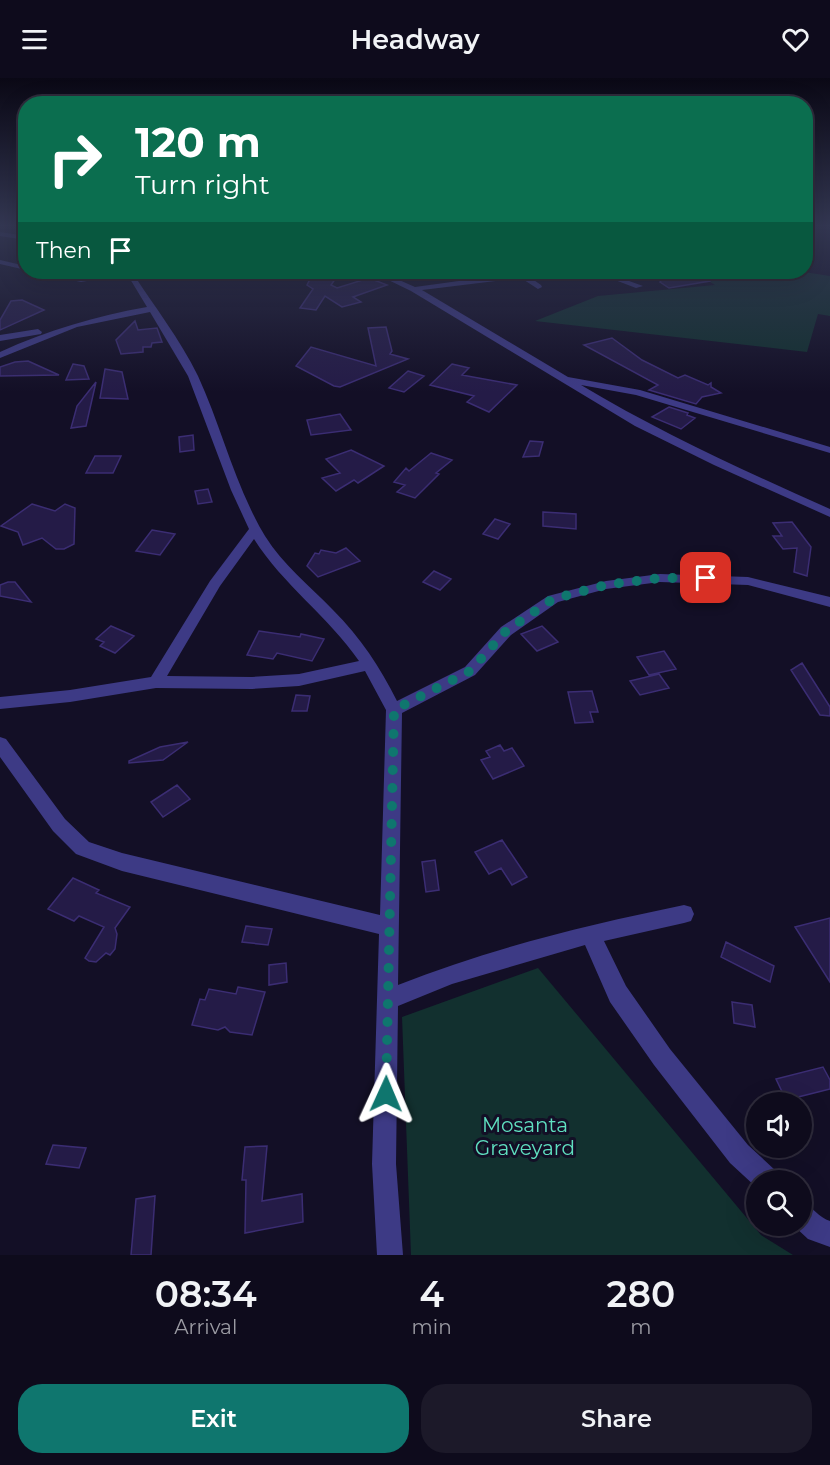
<!DOCTYPE html>
<style>
body{margin:0;font-family:Montserrat,sans-serif;background:#1c1929;color:#f1f3f6;height:100vh;display:flex;flex-direction:column;font-size:22px;white-space:nowrap}
*{box-sizing:border-box;margin:0}
p{font-size:20px;color:#9b9ba3}
.icon{flex:none;width:33px;height:33px;fill:none;stroke:currentColor;stroke-width:2;stroke-linecap:round;stroke-linejoin:round}
.map{position:relative;height:1177px;overflow:hidden}
.panel{display:flex;flex-direction:column;background:#0e0b1c;flex:1}
.panel>*{flex:none}
.top-card{position:absolute;left:18px;top:18px;width:795px;height:183px;border-radius:24px;box-shadow:0 6px 24px #0002,0 0 0 2px #2e2b3b;background:#0b6e4f;color:#fff;overflow:hidden}
.tools{position:absolute;left:746px;top:1014px;display:grid;gap:12px}
.tools a{display:grid;place-items:center;width:66px;height:66px;border-radius:50%;background:#0e0b1c;box-shadow:0 6px 24px #0002,0 0 0 2px #2e2b3b;font-size:30px}
.pin{position:absolute;display:grid;place-items:center;width:51px;height:51px;color:#fff;margin:-26px;border-radius:12px;box-shadow:0 3px 9px #0006}
.me{position:absolute;width:66px;margin:-33px;rotate:1deg;stroke-linejoin:round;filter:drop-shadow(0 0 4px #0008)}
.turn{display:flex;align-items:center;gap:21px;height:126px;padding:0 18px;font-size:27px}
.turn .icon{width:78px;height:78px;stroke-width:2.5}
.turn b{display:block;font-size:42px;line-height:51px}
.then{display:flex;align-items:center;height:57px;padding:0 18px;background:#0003;gap:12px;font-size:22px}
.eta{display:flex;justify-content:space-evenly;align-items:center;height:102px;text-align:center}
.eta b{font-size:36px;font-weight:600;line-height:42px}
.action{display:flex;gap:12px;margin-top:auto;padding:12px 18px}
.action a{flex:1;height:69px;border-radius:24px;background:#0f766e;color:#fff;font-size:24px;font-weight:600;line-height:69px;text-align:center}
.action a+a{background:#1c1929;color:#f1f3f6}
header{display:flex;justify-content:space-between;align-items:center;height:78px;padding:0 18px;background:#0e0b1c;font-size:27px;font-weight:600}
.map>svg:first-child{display:block}
.green{fill:#12302f}
.building{fill:#241b47;stroke:#3b2d73;stroke-width:1.5}
.lines{fill:none;stroke-linecap:round;stroke-linejoin:round}
.minor{fill:#3d3a85;fill-rule:evenodd}
.route{stroke:#0f766e;stroke-width:10;stroke-dasharray:0 18}
.labels{text-anchor:middle;stroke-width:6;stroke-linejoin:round;paint-order:stroke}
.near-park-label{font-size:20px;fill:#5fe0c0;stroke:#130f26}
</style>
<header><svg class="icon" aria-label="menu" viewBox="0 0 24 24"><path d="M4 6h16M4 12h16M4 18h16"/></svg>Headway<svg class="icon" aria-label="heart" viewBox="0 0 24 24"><path d="M12 20l-8-8c-3-5 5-10 8-4 3-6 11-1 8 4z"/></svg></header>
<div class="map">
<svg width="830" height="1177" viewBox="0 0 830 1177">
<rect width="100%" height="100%" fill="#130f26"/>
<path class="green" d="M 694,194 L 804,194 L 830,198 L 830,238 L 818,236 L 807,274 L 535,243 L 598,218 L 715,207 Z
M 538,890 L 761,1157 L 793,1177 L 411,1177 L 402,939 Z"/>
<path class="building" d="M 326,194 L 333,194 L 338,197 L 331,207 L 337,210 L 369,200 L 387,207 L 353,219 L 361,224 L 342,229 L 325,218 L 316,232 L 300,230 L 313,211 L 307,207 L 312,197 L 320,201 Z
M 667,194 L 710,199 L 710,203 L 669,210 L 660,204 Z
M 22,222 L 44,232 L 0,252 L 0,242 L 11,223 Z
M 135,243 L 138,252 L 157,250 L 162,264 L 152,265 L 151,269 L 143,269 L 143,274 L 121,276 L 116,262 Z
M 386,249 L 392,273 L 390,276 L 408,281 L 340,309 L 334,308 L 296,288 L 311,269 L 376,288 L 368,250 Z
M 612,260 L 642,282 L 678,300 L 685,297 L 708,307 L 711,305 L 711,309 L 721,315 L 702,319 L 696,326 L 649,312 L 658,307 L 584,267 Z
M 28,283 L 59,297 L 0,298 L 0,289 L 15,284 Z
M 73,286 L 84,288 L 89,301 L 66,302 Z
M 452,286 L 469,290 L 462,297 L 517,307 L 489,334 L 467,324 L 474,318 L 430,307 Z
M 105,291 L 122,294 L 128,321 L 100,320 Z
M 408,293 L 424,298 L 404,314 L 389,310 Z
M 96,304 L 86,348 L 71,350 L 77,328 Z
M 669,329 L 688,335 L 687,337 L 695,340 L 681,351 L 652,339 Z
M 340,336 L 351,352 L 311,357 L 307,342 Z
M 193,357 L 194,372 L 180,374 L 179,359 Z
M 530,363 L 543,364 L 539,378 L 523,379 Z
M 351,372 L 384,388 L 358,405 L 354,402 L 336,413 L 322,400 L 340,395 L 326,381 Z
M 431,375 L 452,382 L 436,395 L 439,396 L 415,420 L 397,414 L 405,407 L 394,404 L 406,390 L 409,393 Z
M 95,378 L 121,378 L 113,395 L 86,395 Z
M 208,411 L 212,424 L 198,426 L 195,413 Z
M 32,426 L 55,433 L 65,426 L 75,430 L 74,466 L 64,471 L 56,471 L 42,460 L 23,467 L 18,454 L 1,448 Z
M 543,434 L 576,436 L 576,451 L 543,448 Z
M 495,441 L 510,446 L 498,461 L 483,456 Z
M 792,444 L 811,469 L 807,498 L 794,494 L 797,470 L 783,471 L 773,458 L 782,458 L 773,445 Z
M 152,452 L 175,456 L 160,477 L 136,473 Z
M 346,470 L 360,483 L 318,499 L 307,488 L 315,475 L 319,476 L 321,472 L 336,475 Z
M 434,493 L 451,501 L 440,512 L 423,504 Z
M 8,504 L 15,504 L 31,524 L 0,518 L 0,507 Z
M 111,548 L 134,558 L 115,575 L 100,568 L 104,564 L 96,561 Z
M 542,548 L 558,564 L 537,573 L 521,556 Z
M 259,553 L 300,559 L 301,556 L 324,561 L 312,583 L 277,575 L 273,581 L 247,577 Z
M 664,573 L 676,591 L 649,597 L 637,579 Z
M 802,585 L 830,629 L 830,638 L 820,637 L 791,592 Z
M 659,596 L 669,610 L 640,617 L 630,603 Z
M 592,613 L 598,634 L 590,634 L 593,644 L 575,645 L 568,614 Z
M 296,617 L 310,618 L 307,633 L 292,633 Z
M 188,664 L 163,682 L 129,685 L 129,683 L 160,669 Z
M 500,667 L 504,673 L 512,670 L 524,688 L 493,701 L 481,682 L 490,679 L 486,673 Z
M 177,707 L 190,721 L 163,739 L 151,724 Z
M 502,762 L 527,799 L 512,807 L 501,790 L 489,796 L 475,774 Z
M 435,782 L 439,812 L 426,814 L 422,784 Z
M 73,800 L 99,812 L 96,815 L 130,829 L 115,850 L 117,856 L 115,871 L 110,877 L 106,875 L 96,884 L 89,883 L 85,880 L 104,849 L 79,838 L 74,843 L 48,831 Z
M 830,840 L 830,904 L 795,849 Z
M 246,848 L 272,851 L 268,867 L 242,864 Z
M 726,864 L 774,888 L 770,904 L 721,879 Z
M 286,885 L 287,904 L 269,907 L 269,887 Z
M 238,909 L 265,914 L 252,957 L 230,954 L 225,949 L 218,952 L 192,947 L 200,921 L 205,922 L 209,911 L 236,916 Z
M 732,924 L 752,927 L 755,949 L 734,945 Z
M 823,989 L 830,1002 L 830,1011 L 786,1022 L 776,1001 Z
M 53,1067 L 86,1070 L 79,1090 L 46,1086 Z
M 267,1068 L 262,1123 L 302,1116 L 303,1144 L 245,1155 L 246,1102 L 242,1102 L 245,1069 Z
M 155,1118 L 151,1177 L 131,1177 L 136,1121 Z"/>
<g class="lines">
<path class="minor" d="M 0,154 L 26,158 L 26,162 L 0,158 Z
M 0,182 L 26,188 L 26,192 L 0,186 Z
M 36,194 C 51,192 65,198 79,199 C 96,201 115,194 132,194 C 154,228 180,261 198,298 C 222,350 235,408 265,458 C 283,487 309,507 333,532 C 361,560 380,589 397,623 L 465,589 L 501,549 L 548,518 L 606,503 L 660,496 L 748,499 L 830,519 L 830,529 L 748,507 L 660,504 L 606,511 L 558,524 L 511,557 L 475,597 L 402,635 L 398,907 C 491,870 587,847 684,827 L 691,829 L 694,836 L 691,843 L 684,845 L 604,863 L 626,908 L 670,971 L 748,1067 L 776,1093 L 779,1102 L 756,1102 L 756,1109 L 730,1085 L 654,987 L 610,924 L 585,867 L 452,906 L 398,928 L 396,1086 L 403,1177 L 377,1177 L 372,1086 L 379,856 L 122,793 L 76,776 L 53,753 L 0,679 L 0,659 L 6,661 L 65,741 L 89,764 L 122,775 L 380,837 L 386,632 L 365,593 L 299,608 L 252,611 L 156,610 L 70,624 L 0,631 L 0,619 L 70,612 L 151,599 L 210,503 L 249,451 L 231,412 L 188,298 L 150,234 L 77,249 L 0,280 L 0,274 C 48,252 96,238 147,229 L 127,196 L 81,204 ZM 254,461 C 283,507 328,538 359,583 L 299,596 L 252,599 L 167,598 L 220,508 Z
M 372,194 L 381,194 L 415,209 L 518,195 L 551,194 L 548,196 L 528,198 L 541,207 L 542,209 L 538,211 L 521,200 L 422,212 L 568,299 L 640,312 L 830,369 L 830,375 L 636,317 L 581,307 C 661,355 745,393 830,431 L 830,439 L 714,387 L 635,348 L 411,213 Z
M 594,194 L 604,194 L 643,208 L 636,210 Z
M 38,251 L 42,254 L 41,256 L 0,263 L 0,257 Z
M 801,1123 C 812,1128 819,1140 830,1143 L 830,1169 L 808,1161 L 794,1148 L 801,1148 Z"/>
</g>
<linearGradient id="sky" x2="0" y2="1"><stop stop-color="#0a0815"/><stop offset="0.47" stop-color="#333752"/><stop offset="1" stop-color="#333752" stop-opacity="0"/></linearGradient>
<rect width="830" height="314" fill="url(#sky)"/>
<g class="lines">
<path class="route" d="M 386,1016 L 394,632 L 470,593 L 506,553 L 553,521 L 606,507 L 660,500 L 706,500"/>
</g>
<g class="labels">
<g class="near-park-label">
<text x="525" y="1054">Mosanta<tspan x="525" dy="23">Graveyard</tspan></text>
</g>
</g>
</svg>
<div class="tools">
<a><svg class="icon" aria-label="sound" viewBox="0 0 24 24"><path d="M4 9h4l5-4v14l-5-4H4zM17 9q2 3 0 6"/></svg></a>
<a><svg class="icon" aria-label="search" viewBox="0 0 24 24"><circle cx="10" cy="10" r="6"/><path d="M15 15l6 6"/></svg></a>
</div>
<div class="pin" style="left:706px;top:500px;background:#d93025"><svg class="icon" aria-label="arrive" viewBox="0 0 24 24"><path d="M6 21V4h12l-3 4 3 4H6"/></svg></div>
<svg class="me" style="left:386px;top:1016px" viewBox="-20 -20 40 40"><path d="M0-17L14 15 0 8-14 15z" fill="#0f766e" stroke="#fff" stroke-width="4"/></svg>
<div class="top-card">
<div class="turn"><svg class="icon" aria-label="right" viewBox="0 0 24 24"><path d="M7 20v-9h11M14 6l5 5-5 5"/></svg><div><b>120 m</b>Turn right</div></div>
<div class="then">Then<svg class="icon" aria-label="arrive" viewBox="0 0 24 24"><path d="M6 21V4h12l-3 4 3 4H6"/></svg></div>
</div>
</div>
<section class="panel">
<div class="eta">
<div><b>08:34</b><p>Arrival</p></div>
<div><b>4</b><p>min</p></div>
<div><b>280</b><p>m</p></div>
</div>
<div class="action"><a>Exit</a><a>Share</a></div>
</section>
